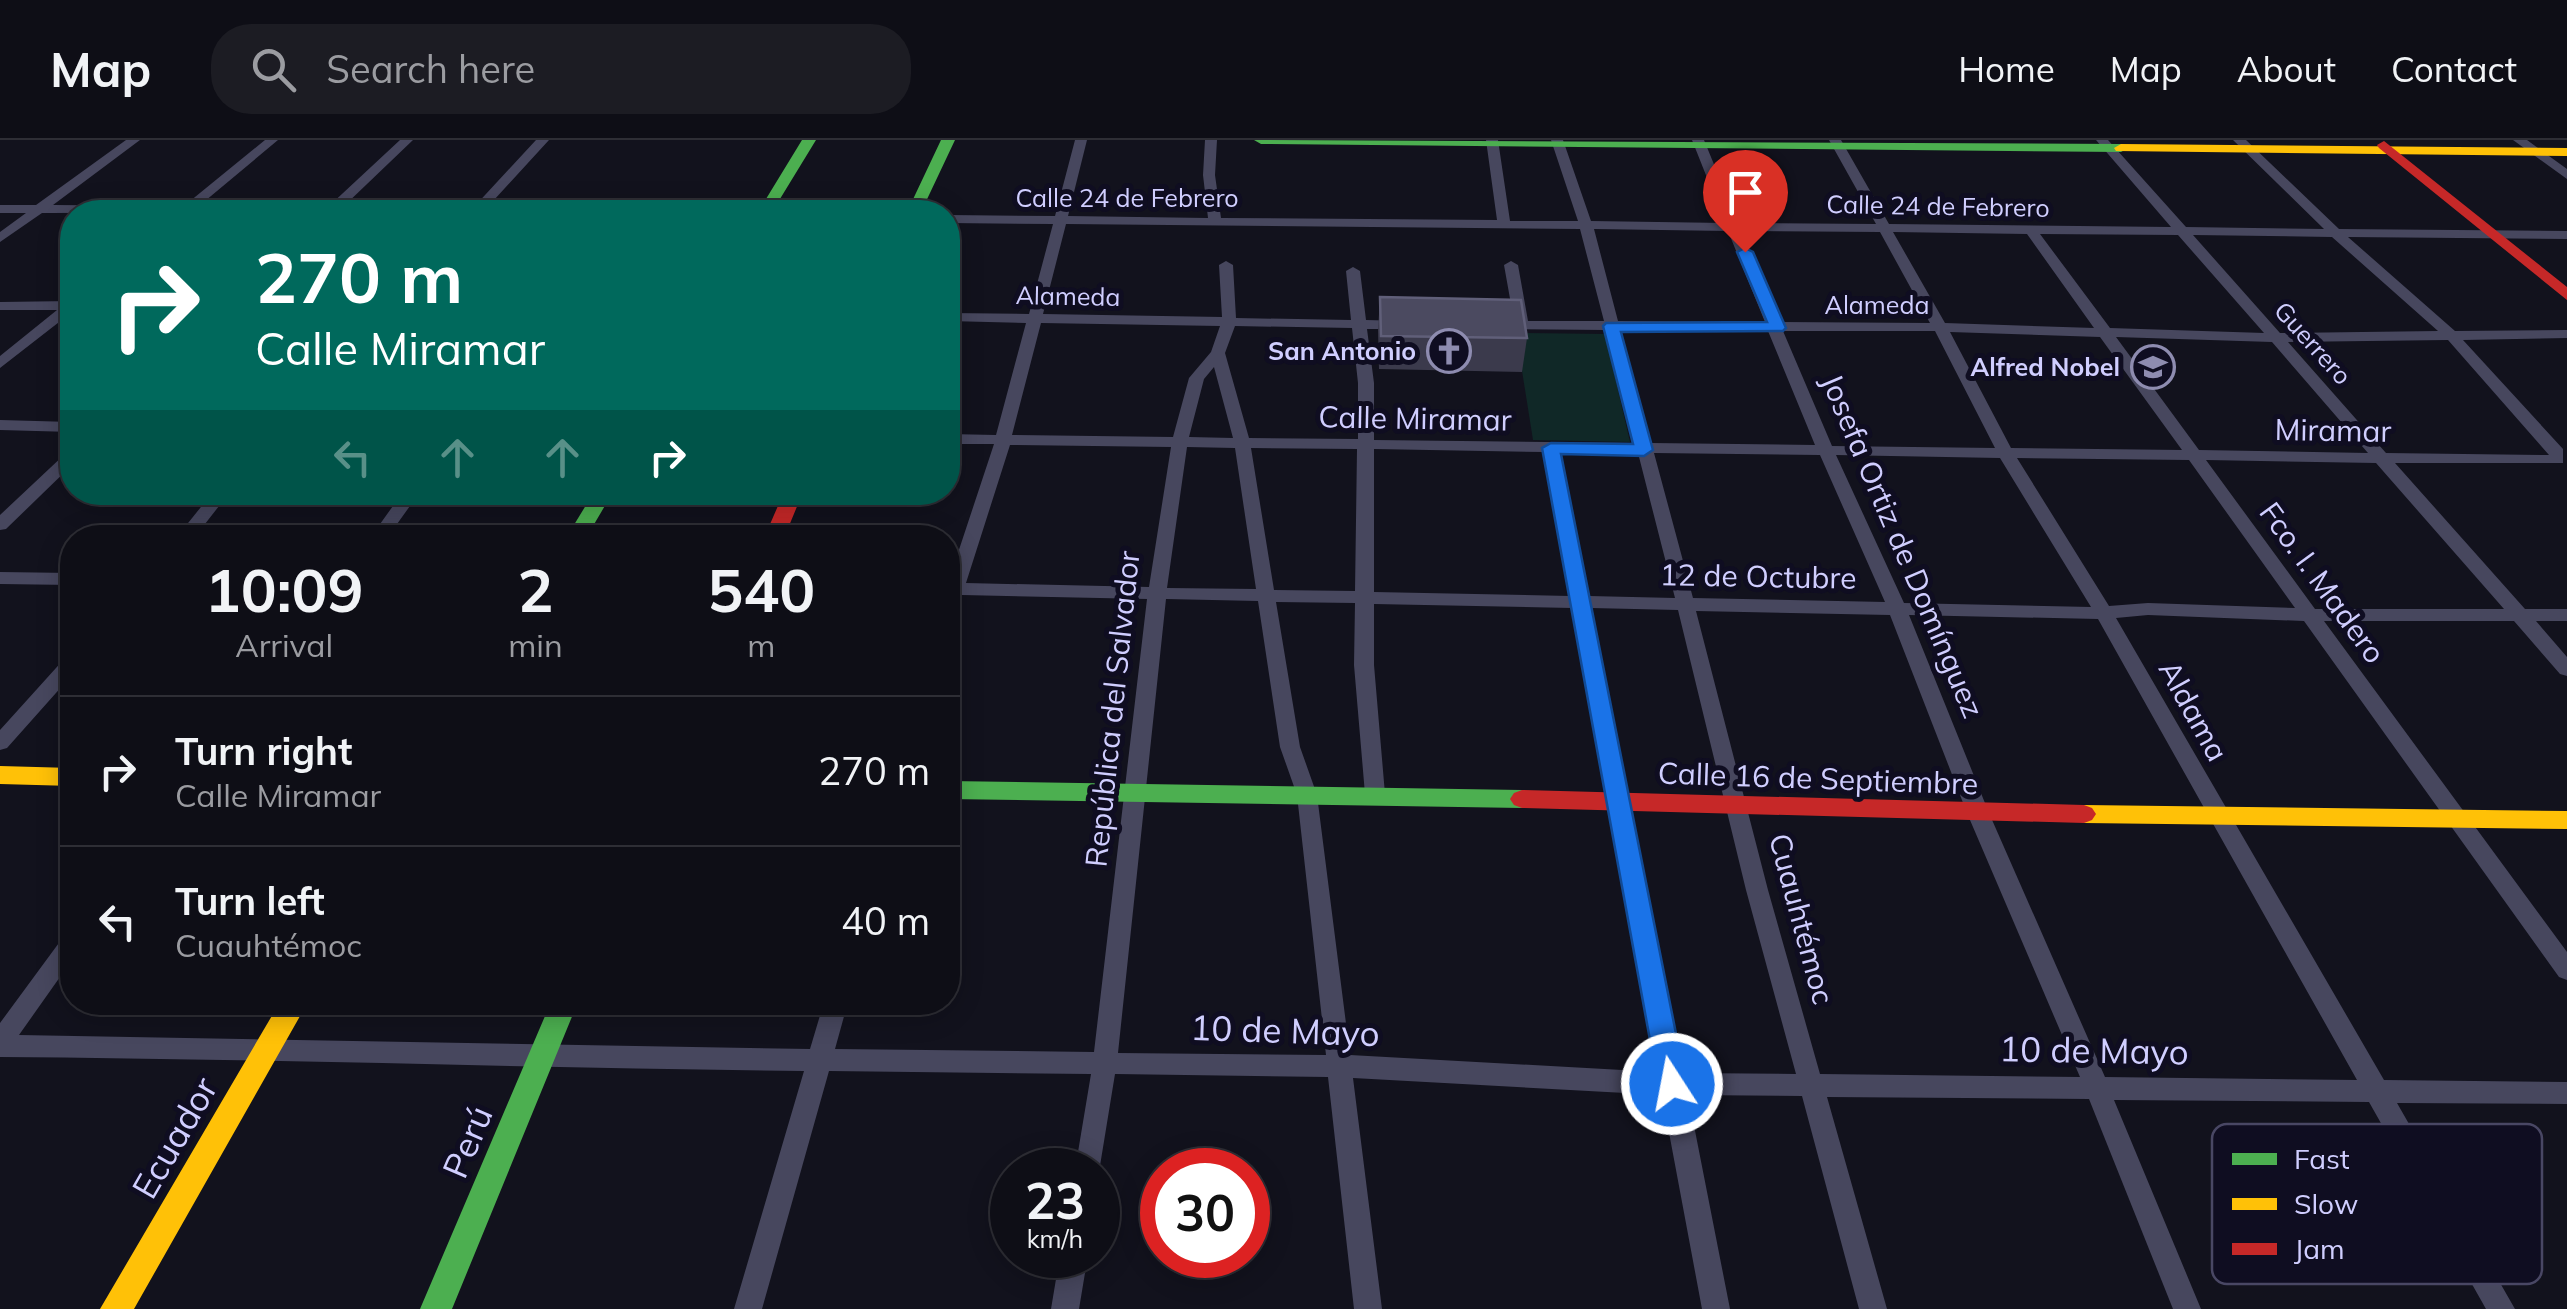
<!DOCTYPE html>
<meta charset="utf-8">
<style>
body{margin:0;font-family:Mulish,sans-serif;background:#1c1c23;color:#f1f3f6;height:100vh;display:flex;flex-direction:column;font-size:38px;white-space:nowrap}
*{box-sizing:border-box;margin:0}
p{font-size:32px;color:#9b9ca1}
.icon{flex:none;width:55px;height:55px;fill:none;stroke:currentColor;stroke-width:2;stroke-linecap:round;stroke-linejoin:round}
.map{position:relative;flex:1;overflow:hidden}
.side{position:absolute;left:60px;top:385px;width:900px;height:490px;display:flex;flex-direction:column;background:#0e0e16;border-radius:40px;box-shadow:0 5px 25px #0003,0 0 0 2px #2e2e35}
.side>*{flex:none}
.hud{position:absolute;left:60px;top:60px;width:900px;height:305px;border-radius:40px;box-shadow:0 5px 25px #0003,0 0 0 2px #2e2e35;background:#00695c;color:#fff;overflow:hidden}
.speed{position:absolute;left:990px;top:1008px;display:flex;gap:20px;font-size:50px;font-weight:700;text-align:center}
.speed>*{display:grid;place-content:center;width:130px;height:130px;border-radius:50%;background:#0e0e16;box-shadow:0 5px 25px #0003,0 0 0 2px #2e2e35;line-height:1}
.speed small{font-size:25px;font-weight:400}
.speed .limit{border:15px solid #d22;background:#fff;color:#111}
.pin{position:absolute;display:grid;place-items:center;width:85px;height:85px;color:#fff;margin:-102px -42px;border-radius:50% 50% 50% 0;rotate:-45deg;box-shadow:0 0 10px #0007}
.pin .icon{rotate:45deg}
.me{position:absolute;width:110px;margin:-55px;rotate:349deg;stroke-linejoin:round;filter:drop-shadow(0 0 8px #0008)}
.turn{display:flex;align-items:center;gap:35px;height:210px;padding:0 30px;font-size:45px}
.turn .icon{width:130px;height:130px;stroke-width:2.5}
.turn b{display:block;font-size:70px;line-height:85px}
.lanes{display:flex;align-items:center;height:95px;padding:0 30px;background:#0003;justify-content:center;gap:50px;direction:ltr}
.lanes .off{opacity:.35}
.eta{display:flex;justify-content:space-evenly;align-items:center;height:170px;text-align:center}
.eta b{font-size:60px;font-weight:700;line-height:70px}
ul{padding:0;list-style:none}
li{display:flex;align-items:center;gap:30px;height:150px;padding:0 30px;border-top:2px solid #2e2e35}
li div{flex:1}
li b{display:block;font-size:38px}
li em{font-style:normal}
header{display:flex;align-items:center;gap:60px;box-sizing:border-box;height:140px;padding:0 50px;background:#0e0e16;border-bottom:2px solid #2e2e35}
header strong{font-size:48px}
nav{display:flex;gap:55px;margin-inline-start:auto;font-size:35px}
.search{width:700px;height:90px;background:#1c1c23;display:flex;align-items:center;gap:25px;box-sizing:border-box;padding:0 35px;border-radius:40px;color:#9b9ca1;font-size:38px}
.map>svg:first-child{display:block}
.green{fill:#102827}
.lines{fill:none;stroke-linecap:round;stroke-linejoin:round}
.street{fill:#47475e;fill-rule:evenodd}
.fast{fill:#4caf50;fill-rule:evenodd}
.slow{fill:#ffc107;fill-rule:evenodd}
.jam{fill:#c62828;fill-rule:evenodd}
.wall{fill:#3b3a4c}
.building{fill:#4b4a60;stroke:#605f79;stroke-width:2.5}
.route{fill:#1a73e8;stroke:#114b97;stroke-width:2.5}
.labels{text-anchor:middle;stroke-width:10;stroke-linejoin:round;paint-order:stroke}
.far-street-label{font-size:25px;fill:#d0ceff;stroke:#0f0d21}
.far-poi-label{font-size:25px;font-weight:bold;fill:#d0ceff;stroke:#0f0d21;text-anchor:end}
.street-label{font-size:30px;fill:#d0ceff;stroke:#0f0d21}
.near-street-label{font-size:35px;fill:#d0ceff;stroke:#0f0d21}
.key{fill:#0f0d21;stroke:#494764;stroke-width:2.5}
.key-label{font-size:28px;fill:#d0ceff}
</style>
<header>
<strong>Map</strong>
<div class="search"><svg class="icon" aria-label="search" viewBox="0 0 24 24"><circle cx="10" cy="10" r="6"/><path d="M15 15l6 6"/></svg>Search here</div>
<nav><a>Home</a><a>Map</a><a>About</a><a>Contact</a></nav>
</header>
<div class="map">
<svg width="2567" height="1169" viewBox="0 0 2567 1169">
<rect width="100%" height="100%" fill="#12121d"/>
<path class="green" d="M 1516,193 L 1605,194 L 1630,302 L 1533,300 Z"/>
<g class="lines">
<path class="street" d="M 126,0 L 140,0 L 53,65 L 184,66 L 265,0 L 278,0 L 199,66 L 328,67 L 400,0 L 413,0 L 343,67 L 473,68 L 536,0 L 549,0 L 483,72 L 42,73 L 0,102 L 0,92 L 26,73 L 0,73 L 0,65 L 36,65 Z
M 1075,0 L 1087,0 L 1068,76 L 1208,78 L 1203,35 L 1205,0 L 1217,0 L 1215,35 L 1221,78 L 1497,80 L 1486,0 L 1498,0 L 1510,81 L 1578,81 L 1551,0 L 1563,0 L 1591,81 L 1725,83 L 1692,0 L 1704,0 L 1738,83 L 1876,84 L 1829,0 L 1841,0 L 1889,84 L 2171,87 L 2096,0 L 2108,0 L 2186,87 L 2324,89 L 2233,0 L 2246,0 L 2339,89 L 2567,91 L 2567,99 L 2348,97 L 2455,191 L 2567,190 L 2567,198 L 2463,200 L 2563,309 L 2563,323 L 2395,323 L 2525,469 L 2567,469 L 2567,481 L 2536,481 L 2567,517 L 2567,536 L 2560,534 L 2514,481 L 2324,481 L 2567,812 L 2567,840 L 2559,837 L 2304,481 L 2148,475 L 2116,478 L 2384,940 L 2567,942 L 2567,964 L 2397,963 L 2515,1169 L 2486,1169 L 2369,962 L 2114,960 L 2201,1169 L 2173,1169 L 2089,959 L 1827,957 L 1887,1169 L 1859,1169 L 1802,956 L 1688,955 L 1730,1169 L 1702,1169 L 1662,955 L 1353,938 L 1382,1169 L 1354,1169 L 1328,937 L 1115,934 L 1098,1038 L 1098,1030 L 1075,1030 L 1091,934 L 829,931 L 762,1169 L 734,1169 L 804,931 C 536,928 268,919 0,917 L 0,883 L 64,796 L 72,793 L 72,820 L 19,895 L 810,909 L 824,862 L 848,862 L 835,909 L 1094,912 L 1147,459 L 962,455 L 955,476 L 948,478 L 948,443 L 994,304 L 948,304 L 948,294 L 996,295 L 1026,183 L 948,181 L 948,173 L 1029,174 L 1053,84 L 948,83 L 948,75 L 1055,76 ZM 1066,84 L 1580,89 L 1604,181 L 1528,181 L 1518,125 L 1511,121 L 1504,125 L 1514,181 L 1499,181 L 1492,185 L 1499,189 L 1606,190 L 1635,303 L 1374,300 L 1374,243 L 1367,189 L 1405,189 L 1412,185 L 1405,181 L 1366,180 L 1360,131 L 1353,127 L 1346,131 L 1351,180 L 1236,178 L 1233,125 L 1226,121 L 1219,125 L 1222,177 L 1043,174 ZM 1594,89 L 1728,91 L 1765,182 L 1618,181 ZM 1741,91 L 1880,92 L 1930,183 L 1779,182 ZM 1893,92 L 2027,94 L 2094,188 L 1945,183 ZM 2040,94 L 2178,95 L 2264,193 L 2110,188 ZM 2193,95 L 2332,97 L 2438,191 L 2280,193 ZM 1041,183 L 1220,186 L 1211,212 L 1189,238 L 1173,297 L 1012,295 ZM 1235,186 L 1352,188 L 1358,243 L 1358,299 L 1249,298 L 1225,213 ZM 1621,190 L 1768,191 L 1815,305 L 1651,303 ZM 1783,191 L 1935,191 L 1995,308 L 1832,306 ZM 1950,192 L 2100,197 L 2182,310 L 2011,308 ZM 2116,197 L 2272,202 L 2368,313 L 2199,310 ZM 2448,200 L 2549,315 L 2386,313 L 2288,202 ZM 1214,227 L 1233,298 L 1189,297 L 1204,239 ZM 1010,305 L 1171,307 L 1149,447 L 966,443 ZM 1187,307 L 1235,308 L 1256,449 L 1167,448 ZM 1251,308 L 1357,309 L 1355,451 L 1274,450 ZM 1374,309 L 1544,312 L 1570,456 L 1374,452 ZM 1560,312 L 1638,313 L 1675,458 L 1589,456 ZM 1654,313 L 1820,315 L 1885,462 L 1693,458 ZM 1836,315 L 2000,318 L 2091,467 L 1904,463 ZM 2017,318 L 2189,320 L 2295,468 L 2148,463 L 2109,466 ZM 2206,320 L 2376,323 L 2504,469 L 2315,469 ZM 1166,459 L 1258,461 L 1280,607 L 1297,655 L 1326,915 L 1118,913 ZM 1276,462 L 1355,463 L 1354,525 L 1365,654 L 1368,660 L 1382,660 L 1385,654 L 1374,525 L 1374,464 L 1572,468 L 1658,932 L 1350,915 L 1317,655 L 1300,607 ZM 1591,468 L 1678,470 L 1746,750 L 1796,934 L 1683,933 ZM 1696,471 L 1890,475 L 1967,673 L 2080,937 L 1820,934 L 1768,750 ZM 1909,475 L 2098,479 L 2357,940 L 2105,937 L 1989,673 Z
M 2513,0 L 2527,0 L 2567,29 L 2567,39 Z
M 72,161 L 72,172 L 0,228 L 0,216 L 57,170 L 0,170 L 0,162 Z
M 0,280 L 72,282 L 72,292 L 0,290 Z
M 72,311 L 72,325 L 6,389 L 0,390 L 0,375 L 66,313 Z
M 213,352 L 230,352 L 194,398 L 176,398 Z
M 403,352 L 420,352 L 387,398 L 370,398 Z
M 0,432 L 72,433 L 72,445 L 0,444 Z
M 72,516 L 72,535 L 7,608 L 0,610 L 0,590 L 65,518 Z
M 1060,1115 L 1088,1115 L 1079,1169 L 1051,1169 Z"/>
<path class="fast" d="M 802,0 L 816,0 L 772,72 L 758,72 Z
M 941,0 L 955,0 L 921,72 L 907,72 Z
M 1254,0 L 2121,4 L 2128,8 L 2121,12 L 1261,4 Z
M 594,352 L 613,352 L 586,398 L 566,398 Z
M 948,641 L 1522,650 L 1530,653 L 1534,659 L 1530,665 L 1522,668 L 948,659 Z
M 551,862 L 578,862 L 452,1169 L 420,1169 Z"/>
<path class="slow" d="M 2121,4 L 2567,8 L 2567,16 L 2116,11 L 2114,8 Z
M 0,626 L 72,628 L 72,646 L 0,644 Z
M 2084,665 L 2567,671 L 2567,689 L 2084,683 L 2076,680 L 2072,674 L 2076,668 Z
M 280,862 L 308,862 L 134,1169 L 100,1169 Z"/>
<path class="jam" d="M 2384,1 L 2567,147 L 2567,160 L 2379,8 L 2377,5 Z
M 784,352 L 803,352 L 784,398 L 764,398 Z
M 1522,650 L 2084,665 L 2092,668 L 2096,674 L 2092,680 L 2084,683 L 1522,668 L 1514,665 L 1510,659 L 1514,653 Z"/>
</g>
<path class="wall" d="M 1380,157 L 1527,198 L 1522,232 L 1379,229 L 1378,190 Z"/>
<path class="building" d="M 1380,157 L 1521,160 L 1527,198 L 1381,196 Z"/>
<path class="route" d="M 1745,108 L 1753,112 L 1786,188 L 1783,191 L 1621,192 L 1653,310 L 1644,316 L 1561,314 L 1686,944 L 1682,953 L 1672,956 L 1662,953 L 1658,944 L 1542,308 L 1551,303 L 1633,304 L 1603,186 L 1606,183 L 1767,182 L 1737,112 Z"/>
<defs>
<g id="church-ring" transform="scale(2.25)"><circle r="9.5" fill="#0f0d21" stroke="#8e8cb0" stroke-width="1.5"/><path d="M-1.2-6h2.4v3.5h3.3v2.4h-3.3V6h-2.4V-.1h-3.3v-2.4h3.3Z" fill="#8e8cb0"/></g>
<g id="school-ring" transform="scale(2.25)"><circle r="9.5" fill="#0f0d21" stroke="#8e8cb0" stroke-width="1.5"/><path d="M0-5L7-2L0 1L-7-2ZM-4 1L0 2.5L4 1V4Q0 6-4 4Z" fill="#8e8cb0"/></g>
</defs>
<g fill-rule="evenodd">
<use href="#church-ring" x="1449" y="211"/>
<use href="#school-ring" x="2153" y="227"/>
</g>
<g class="labels">
<g class="far-street-label">
<text x="1127" y="67">Calle 24 de Febrero</text>
<text transform="translate(1938 66) rotate(1)" y="9">Calle 24 de Febrero</text>
<text transform="translate(1068 156) rotate(1)" y="9">Alameda</text>
<text x="1877" y="174">Alameda</text>
<text transform="translate(2313 203) rotate(48)" y="9">Guerrero</text>
</g>
<g class="far-poi-label">
<text x="1416" y="220">San Antonio</text>
<text x="2120" y="236">Alfred Nobel</text>
</g>
<g class="street-label">
<text transform="translate(1415 279) rotate(1)" y="10">Calle Miramar</text>
<text transform="translate(2333 291) rotate(1)" y="10">Miramar</text>
<text transform="translate(1902 406) rotate(67)" y="10">Josefa Ortiz de Domínguez</text>
<text transform="translate(1758 437) rotate(1)" y="10">12 de Octubre</text>
<text transform="translate(2322 443) rotate(54)" y="10">Fco. I. Madero</text>
<text transform="translate(1113 569) rotate(-84)" y="10">República del Salvador</text>
<text transform="translate(2193 571) rotate(61)" y="10">Aldama</text>
<text transform="translate(1818 639) rotate(2)" y="10">Calle 16 de Septiembre</text>
<text transform="translate(1801 779) rotate(75)" y="10">Cuauhtémoc</text>
</g>
<g class="near-street-label">
<text transform="translate(1285 891) rotate(2)" y="12">10 de Mayo</text>
<text transform="translate(2094 911) rotate(1)" y="12">10 de Mayo</text>
<text transform="translate(175 998) rotate(-60)" y="12">Ecuador</text>
<text transform="translate(468 1002) rotate(-67)" y="12">Perú</text>
</g>
</g>
<rect x="2212" y="984" width="330" height="160" rx="15" class="key"/>
<rect x="2232" y="1013" width="45" height="12" fill="#4caf50"/>
<rect x="2232" y="1058" width="45" height="12" fill="#ffc107"/>
<rect x="2232" y="1103" width="45" height="12" fill="#c62828"/>
<g class="key-label">
<text x="2294" y="1029">Fast</text>
<text x="2294" y="1074">Slow</text>
<text x="2294" y="1119">Jam</text>
</g>
</svg>
<div class="speed"><div>23<small>km/h</small></div><div class="limit">30</div></div>
<div class="pin" style="left:1745px;top:112px;background:#d93025"><svg class="icon" aria-label="arrive" viewBox="0 0 24 24"><path d="M6 21V4h12l-3 4 3 4H6"/></svg></div>
<svg class="me" style="left:1672px;top:944px" viewBox="-20 -20 40 40"><circle r="17" fill="#1a73e8" stroke="#fff" stroke-width="3"/><path d="M0-11L8 9 0 5-8 9z" fill="#fff"/></svg>
<div class="hud">
<div class="turn"><svg class="icon" aria-label="right" viewBox="0 0 24 24"><path d="M7 20v-9h11M14 6l5 5-5 5"/></svg><div><b>270 m</b>Calle Miramar</div></div>
<div class="lanes"><svg class="icon off" aria-label="left" viewBox="0 0 24 24"><path d="M17 20v-9H6M10 6l-5 5 5 5"/></svg><svg class="icon off" aria-label="ahead" viewBox="0 0 24 24"><path d="M12 20V5M6 11l6-6 6 6"/></svg><svg class="icon off" aria-label="ahead" viewBox="0 0 24 24"><path d="M12 20V5M6 11l6-6 6 6"/></svg><svg class="icon" aria-label="right" viewBox="0 0 24 24"><path d="M7 20v-9h11M14 6l5 5-5 5"/></svg></div>
</div>
<section class="side">
<div class="eta">
<div><b>10:09</b><p>Arrival</p></div>
<div><b>2</b><p>min</p></div>
<div><b>540</b><p>m</p></div>
</div>
<ul>
<li><svg class="icon" aria-label="right" viewBox="0 0 24 24"><path d="M7 20v-9h11M14 6l5 5-5 5"/></svg><div><b>Turn right</b><p>Calle Miramar</p></div><em>270 m</em></li>
<li><svg class="icon" aria-label="left" viewBox="0 0 24 24"><path d="M17 20v-9H6M10 6l-5 5 5 5"/></svg><div><b>Turn left</b><p>Cuauhtémoc</p></div><em>40 m</em></li>
</ul>
</section>
</div>
